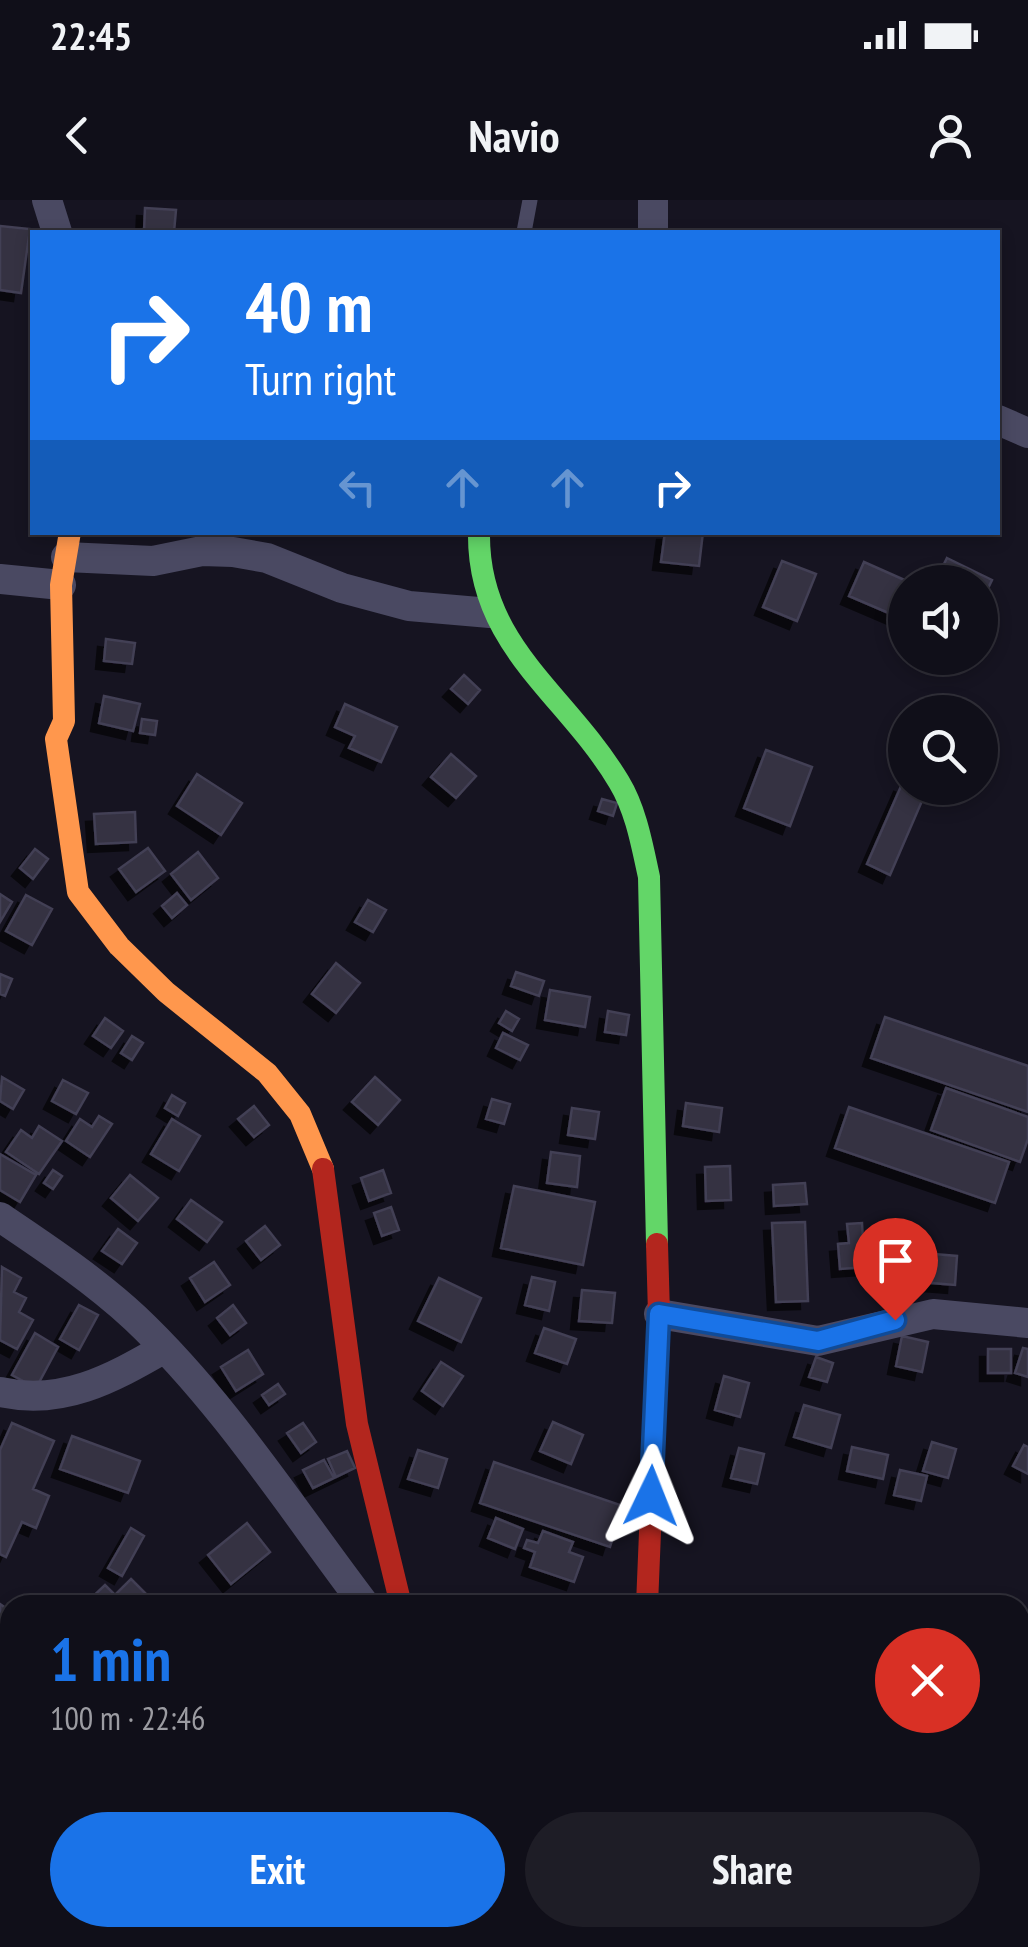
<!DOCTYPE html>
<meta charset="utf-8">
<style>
body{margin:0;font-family:"PT Sans Narrow",sans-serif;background:#1e1d26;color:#f1f3f6;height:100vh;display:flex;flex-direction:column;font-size:38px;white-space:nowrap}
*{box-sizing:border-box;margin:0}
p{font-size:32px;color:#9c9ca2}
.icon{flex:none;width:55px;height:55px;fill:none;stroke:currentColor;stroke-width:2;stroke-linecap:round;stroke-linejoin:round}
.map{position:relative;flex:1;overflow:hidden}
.panel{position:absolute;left:0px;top:1395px;width:1030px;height:352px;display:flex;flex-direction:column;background:#100f19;border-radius:30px 30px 0 0;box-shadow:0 5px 15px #0003,0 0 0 2px #302f38}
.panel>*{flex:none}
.banner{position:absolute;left:30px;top:30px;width:970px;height:305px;border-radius:0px;box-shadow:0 5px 15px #0003,0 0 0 2px #302f38;background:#1a73e8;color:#fff;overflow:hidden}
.buttons{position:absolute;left:888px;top:365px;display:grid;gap:20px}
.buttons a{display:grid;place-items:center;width:110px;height:110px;border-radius:50%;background:#100f19;box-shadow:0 5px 15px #0003,0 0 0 2px #302f38;font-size:50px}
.pin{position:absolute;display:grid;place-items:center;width:85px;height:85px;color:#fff;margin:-102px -42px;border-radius:50% 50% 50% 0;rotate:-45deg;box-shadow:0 0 10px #0007}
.pin .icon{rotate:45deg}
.me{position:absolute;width:110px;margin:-55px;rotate:2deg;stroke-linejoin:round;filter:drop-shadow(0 0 8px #0008)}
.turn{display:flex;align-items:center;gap:35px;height:210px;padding:0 50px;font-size:45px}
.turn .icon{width:130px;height:130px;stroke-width:2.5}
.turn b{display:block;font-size:70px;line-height:85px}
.lanes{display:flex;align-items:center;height:95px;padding:0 50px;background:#0003;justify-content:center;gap:50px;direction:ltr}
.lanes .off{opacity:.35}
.round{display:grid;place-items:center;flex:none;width:105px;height:105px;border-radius:52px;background:#1e1d26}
.summary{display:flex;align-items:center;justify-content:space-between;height:170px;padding:0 50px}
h1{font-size:60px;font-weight:600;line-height:75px;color:#1a73e8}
.cta{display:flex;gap:20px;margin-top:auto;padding:20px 50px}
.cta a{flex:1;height:115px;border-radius:60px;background:#1a73e8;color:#fff;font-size:40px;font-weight:600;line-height:115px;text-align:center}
.cta a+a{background:#1e1d26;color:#f1f3f6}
.status{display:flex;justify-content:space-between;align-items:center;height:70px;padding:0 50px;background:#100f19;direction:ltr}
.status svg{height:28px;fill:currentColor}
header{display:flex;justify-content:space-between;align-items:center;height:130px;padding:0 50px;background:#100f19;font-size:45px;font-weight:600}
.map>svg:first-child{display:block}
.building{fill:#343243;stroke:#433f54;stroke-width:2.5;filter:url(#shadow)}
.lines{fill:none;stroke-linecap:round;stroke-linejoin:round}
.lane{stroke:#4a4962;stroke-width:15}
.street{stroke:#4a4962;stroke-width:30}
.fast{stroke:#63d668;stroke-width:22}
.slow{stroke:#ff974d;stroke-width:22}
.jam{stroke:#b3261e;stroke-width:22}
.route-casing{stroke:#114b97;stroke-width:25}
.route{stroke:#1a73e8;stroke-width:18}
</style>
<div class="status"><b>22:45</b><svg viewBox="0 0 49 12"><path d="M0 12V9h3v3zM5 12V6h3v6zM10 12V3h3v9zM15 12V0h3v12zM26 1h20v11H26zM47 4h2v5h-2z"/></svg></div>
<header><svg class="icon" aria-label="back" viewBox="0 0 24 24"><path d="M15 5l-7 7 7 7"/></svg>Navio<svg class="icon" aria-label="person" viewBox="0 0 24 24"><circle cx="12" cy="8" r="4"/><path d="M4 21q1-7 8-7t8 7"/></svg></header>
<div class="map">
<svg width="1028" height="1747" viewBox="0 0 1028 1747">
<defs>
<filter id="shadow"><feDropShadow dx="-8" dy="8" stdDeviation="0" flood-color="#0009"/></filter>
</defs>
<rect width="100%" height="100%" fill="#161421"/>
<path class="building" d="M 145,8 L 176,10 L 174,32 L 144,32 Z
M 0,26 L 30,29 L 21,93 L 0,90 Z
M 665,332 L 703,332 L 699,366 L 661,362 Z
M 947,358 L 992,380 L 980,405 L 980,382 L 935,382 Z
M 782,361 L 816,374 L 797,421 L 763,407 Z
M 864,362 L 909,382 L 905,382 L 905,420 L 849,396 Z
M 106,439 L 135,443 L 132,464 L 104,461 Z
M 464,475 L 480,490 L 468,504 L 451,489 Z
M 104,496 L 140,504 L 133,531 L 99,523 Z
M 345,504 L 397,527 L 381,562 L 349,548 L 355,536 L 335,527 Z
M 142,519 L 157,521 L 155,535 L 140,533 Z
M 766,550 L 812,567 L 790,626 L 744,608 Z
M 451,554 L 476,576 L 456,598 L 431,577 Z
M 197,574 L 242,603 L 221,635 L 177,606 Z
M 902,584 L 925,594 L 890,675 L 867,664 Z
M 602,599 L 617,603 L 613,616 L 598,611 Z
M 135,612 L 136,642 L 96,644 L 94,614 Z
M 148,648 L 165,671 L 136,692 L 119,669 Z
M 35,649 L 48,659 L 33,679 L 20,668 Z
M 198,652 L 218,678 L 191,700 L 171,674 Z
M 177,693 L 187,705 L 172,718 L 162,706 Z
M 0,694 L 12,702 L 0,722 Z
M 26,695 L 52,709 L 32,745 L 6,731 Z
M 368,700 L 386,710 L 373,732 L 355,722 Z
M 336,763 L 360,783 L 336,813 L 312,794 Z
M 516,772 L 544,781 L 539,796 L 511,786 Z
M 0,774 L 12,779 L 5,796 L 0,794 Z
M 550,790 L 590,797 L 585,827 L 545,820 Z
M 506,811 L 519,819 L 512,831 L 499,823 Z
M 608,811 L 629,815 L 626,835 L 605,832 Z
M 885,817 L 1028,866 L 1028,912 L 871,858 Z
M 105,818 L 123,831 L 111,848 L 93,836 Z
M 503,833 L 528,845 L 520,860 L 496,848 Z
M 132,836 L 143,843 L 132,860 L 121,853 Z
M 2,877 L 24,890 L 13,909 L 0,901 Z
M 375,877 L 400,900 L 378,925 L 352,902 Z
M 63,880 L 88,893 L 76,914 L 52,901 Z
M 946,888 L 1028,917 L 1028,939 L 1020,962 L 931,930 Z
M 172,895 L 185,903 L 178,916 L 165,908 Z
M 492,899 L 510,904 L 504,924 L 486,919 Z
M 686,903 L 722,908 L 719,932 L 683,926 Z
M 254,906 L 269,925 L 254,937 L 238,919 Z
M 849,907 L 1009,962 L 995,1003 L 835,948 Z
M 572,908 L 599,912 L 595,939 L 568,935 Z
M 99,916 L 112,924 L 90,957 L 66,941 L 80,919 L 92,927 Z
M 172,919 L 200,936 L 179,971 L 151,954 Z
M 39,926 L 62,941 L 39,974 L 6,952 L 21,930 L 32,938 Z
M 551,952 L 580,956 L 577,987 L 547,983 Z
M 0,954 L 36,975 L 20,1002 L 0,990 Z
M 730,966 L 731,1000 L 706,1001 L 705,967 Z
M 53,970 L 62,976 L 53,989 L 44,983 Z
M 383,970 L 391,993 L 369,1001 L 361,978 Z
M 130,975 L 158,998 L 138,1021 L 111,998 Z
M 805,983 L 807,1004 L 774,1006 L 773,985 Z
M 514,986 L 595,1002 L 583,1065 L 501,1048 Z
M 191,1000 L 222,1022 L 207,1042 L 177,1019 Z
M 391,1007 L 399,1030 L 382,1036 L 374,1013 Z
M 805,1022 L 808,1101 L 776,1102 L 772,1023 Z
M 862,1023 L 863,1040 L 878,1039 L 881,1066 L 840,1069 L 838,1044 L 849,1043 L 847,1024 Z
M 889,1023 L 907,1023 L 907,1039 L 889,1038 Z
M 265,1026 L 280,1045 L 261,1060 L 246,1041 Z
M 118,1029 L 137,1043 L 122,1064 L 102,1051 Z
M 887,1043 L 909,1044 L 907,1079 L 886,1078 Z
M 934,1054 L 957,1056 L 955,1085 L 932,1083 Z
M 214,1062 L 230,1085 L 205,1102 L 190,1078 Z
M 2,1067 L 21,1078 L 14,1092 L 26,1098 L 19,1112 L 33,1120 L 17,1149 L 0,1140 Z
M 532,1077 L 555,1082 L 549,1111 L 525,1105 Z
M 439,1078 L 481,1098 L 461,1142 L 418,1121 Z
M 582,1090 L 615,1093 L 612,1123 L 579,1121 Z
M 79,1105 L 98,1115 L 79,1150 L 60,1139 Z
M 233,1105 L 246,1123 L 230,1135 L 217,1118 Z
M 544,1128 L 576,1139 L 567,1164 L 535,1153 Z
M 35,1133 L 58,1147 L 36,1188 L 12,1175 Z
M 902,1136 L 928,1142 L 922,1172 L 896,1166 Z
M 1023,1148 L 1028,1149 L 1028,1177 L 1015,1173 Z
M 988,1149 L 1011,1149 L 1011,1173 L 988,1173 Z
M 248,1150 L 263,1174 L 236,1191 L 221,1167 Z
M 816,1157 L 833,1163 L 827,1182 L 809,1177 Z
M 441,1162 L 463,1176 L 443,1206 L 422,1191 Z
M 724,1176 L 749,1183 L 740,1217 L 715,1210 Z
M 278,1184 L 285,1194 L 269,1205 L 262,1195 Z
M 804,1205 L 840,1215 L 831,1248 L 794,1237 Z
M 553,1222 L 583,1235 L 571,1264 L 540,1251 Z
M 12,1223 L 54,1241 L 33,1289 L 49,1296 L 36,1328 L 22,1322 L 6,1357 L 0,1354 L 0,1250 Z
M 303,1223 L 316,1242 L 301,1253 L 287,1233 Z
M 72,1236 L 140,1261 L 128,1293 L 60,1269 Z
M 932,1242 L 956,1249 L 948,1278 L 923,1271 Z
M 1024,1245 L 1028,1247 L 1028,1274 L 1013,1266 Z
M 852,1247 L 888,1255 L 883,1279 L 847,1271 Z
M 739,1248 L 764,1254 L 757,1284 L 731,1278 Z
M 418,1250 L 447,1259 L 438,1288 L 408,1279 Z
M 347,1251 L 355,1268 L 336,1277 L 328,1259 Z
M 324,1260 L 334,1278 L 313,1288 L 303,1270 Z
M 494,1262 L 623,1306 L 610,1347 L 480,1303 Z
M 900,1270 L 927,1276 L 921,1301 L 894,1295 Z
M 496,1318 L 523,1329 L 515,1349 L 488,1338 Z
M 247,1323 L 270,1352 L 231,1384 L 208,1355 Z
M 131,1328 L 144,1336 L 122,1376 L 108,1368 Z
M 543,1331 L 573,1342 L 569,1352 L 583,1357 L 574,1382 L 530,1367 L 535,1352 L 524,1348 L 527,1340 L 538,1343 Z
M 131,1379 L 157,1405 L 84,1405 L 105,1385 L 115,1395 Z
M 0,1404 L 10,1411 L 10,1480 L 0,1473 Z
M 1028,1631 L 1028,1655 L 1020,1650 Z
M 1020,1672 L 1028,1677 L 1020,1700 Z
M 1028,1694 L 1028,1718 L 1020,1712 Z
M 880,1738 L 921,1738 L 918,1747 L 894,1747 L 878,1742 Z
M 930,1738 L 963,1738 L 959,1747 L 926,1747 Z"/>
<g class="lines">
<path class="lane" d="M 524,32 L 530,0"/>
<path class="street" d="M 47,0 L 57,32
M 653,32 L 653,0
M 998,220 L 1028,233
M 66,357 L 153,361 L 202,351 L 233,352 L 267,358 L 342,388 L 409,406 L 490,413
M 0,379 L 61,385
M 0,1017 C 46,1048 94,1080 135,1118 C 223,1201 292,1309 365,1405
M 659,1114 L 818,1141 L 933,1114 L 1028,1123
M 0,1192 C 62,1206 111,1179 163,1149
M 0,1703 L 10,1705
M 153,1738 L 156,1747
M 642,1738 L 646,1747
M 1011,1738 L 1022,1747
M 847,1747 L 850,1738"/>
<path class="fast" d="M 479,332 C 477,446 566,493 619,582 C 636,610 642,645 649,677 L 657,1044"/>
<path class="slow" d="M 70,332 L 61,385 L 64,521 L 56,539 L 78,692 L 119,746 L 166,792 L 267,873 L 300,914 L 323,969"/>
<path class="jam" d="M 323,969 L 357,1224 L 401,1405
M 647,1405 L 659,1114 L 657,1044"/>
</g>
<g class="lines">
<g class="route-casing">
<path id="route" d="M 651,1296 L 659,1114 L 818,1141 L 895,1120"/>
</g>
<use href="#route" class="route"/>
</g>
</svg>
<div class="buttons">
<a><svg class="icon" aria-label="sound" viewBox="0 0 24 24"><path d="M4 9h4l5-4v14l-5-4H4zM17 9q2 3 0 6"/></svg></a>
<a><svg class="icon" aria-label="search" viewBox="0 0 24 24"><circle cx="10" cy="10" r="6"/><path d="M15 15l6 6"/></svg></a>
</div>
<div class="pin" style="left:895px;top:1120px;background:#d93025"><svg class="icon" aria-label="arrive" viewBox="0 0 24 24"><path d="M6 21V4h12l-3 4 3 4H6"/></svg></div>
<svg class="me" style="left:651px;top:1296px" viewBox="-20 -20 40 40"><path d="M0-17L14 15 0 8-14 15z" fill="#1a73e8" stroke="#fff" stroke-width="4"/></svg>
<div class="banner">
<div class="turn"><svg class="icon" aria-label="right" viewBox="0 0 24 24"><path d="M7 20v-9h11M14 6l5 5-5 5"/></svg><div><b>40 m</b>Turn right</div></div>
<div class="lanes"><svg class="icon off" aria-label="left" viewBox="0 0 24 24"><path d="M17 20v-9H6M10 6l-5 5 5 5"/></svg><svg class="icon off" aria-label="ahead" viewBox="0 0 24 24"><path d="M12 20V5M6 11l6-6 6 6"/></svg><svg class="icon off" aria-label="ahead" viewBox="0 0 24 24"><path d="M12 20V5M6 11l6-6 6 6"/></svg><svg class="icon" aria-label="right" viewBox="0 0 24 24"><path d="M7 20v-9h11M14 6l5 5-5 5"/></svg></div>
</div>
<section class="panel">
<div class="summary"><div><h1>1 min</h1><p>100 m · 22:46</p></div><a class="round" style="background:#d93025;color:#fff"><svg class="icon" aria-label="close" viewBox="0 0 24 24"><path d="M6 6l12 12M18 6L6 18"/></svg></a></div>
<div class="cta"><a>Exit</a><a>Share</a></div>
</section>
</div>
